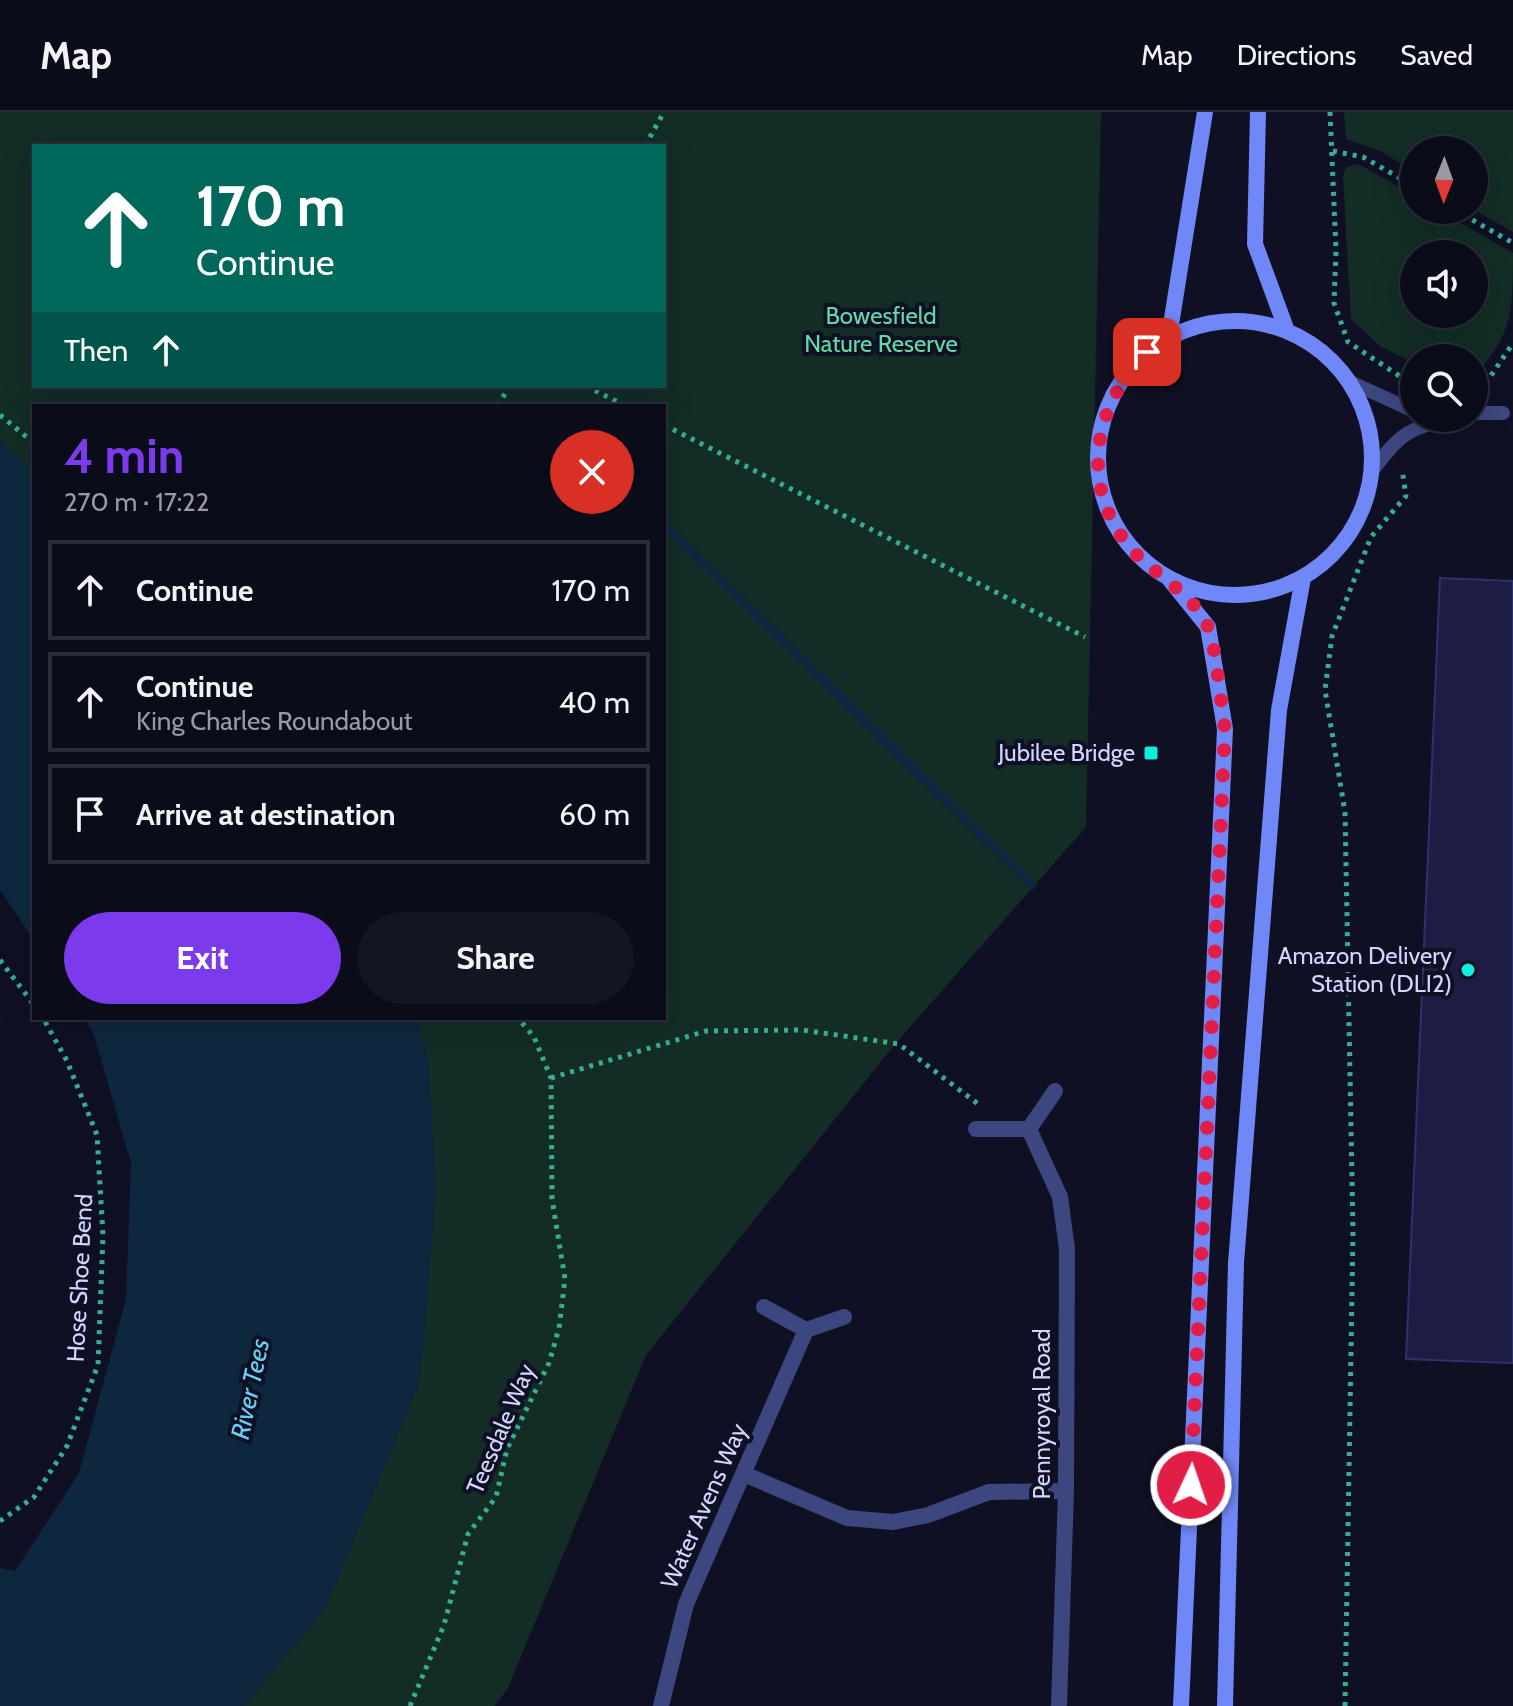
<!DOCTYPE html>
<meta charset="utf-8">
<style>
body{margin:0;font-family:Cabin,sans-serif;background:#141523;color:#f1f3f6;height:100vh;display:flex;flex-direction:column;font-size:30px;white-space:nowrap}
*{box-sizing:border-box;margin:0}
p{font-size:26px;color:#9a9ba2}
.icon{flex:none;width:44px;height:44px;fill:none;stroke:currentColor;stroke-width:2;stroke-linecap:round;stroke-linejoin:round}
.map{position:relative;flex:1;overflow:hidden}
.sheet{position:absolute;left:32px;top:292px;width:634px;height:616px;display:flex;flex-direction:column;background:#0b0c1a;border-radius:0px;box-shadow:0 8px 32px #0002,0 0 0 2px #2b2c39}
.sheet>*{flex:none}
.hud{position:absolute;left:32px;top:32px;width:634px;height:244px;border-radius:0px;box-shadow:0 8px 32px #0002,0 0 0 2px #2b2c39;background:#00695c;color:#fff;overflow:hidden}
.needle{width:52px;rotate:181deg}
.tools{position:absolute;left:1400px;top:24px;display:grid;gap:16px}
.tools a{display:grid;place-items:center;width:88px;height:88px;border-radius:50%;background:#0b0c1a;box-shadow:0 8px 32px #0002,0 0 0 2px #2b2c39;font-size:40px}
.pin{position:absolute;display:grid;place-items:center;width:68px;height:68px;color:#fff;margin:-34px;border-radius:16px;box-shadow:0 4px 12px #0006}
.me{position:absolute;width:88px;margin:-44px;rotate:3deg;stroke-linejoin:round;filter:drop-shadow(0 0 6px #0008)}
.turn{display:flex;align-items:center;gap:28px;height:168px;padding:0 32px;font-size:36px}
.turn .icon{width:104px;height:104px;stroke-width:2.5}
.turn b{display:block;font-size:56px;line-height:68px}
.then{display:flex;align-items:center;height:76px;padding:0 32px;background:#0003;gap:16px;font-size:30px}
.round{display:grid;place-items:center;flex:none;width:84px;height:84px;border-radius:42px;background:#141523}
.summary{display:flex;align-items:center;justify-content:space-between;height:136px;padding:0 32px}
h1{font-size:48px;font-weight:700;line-height:60px;color:#7c3aed}
.cta{display:flex;gap:16px;margin-top:auto;padding:16px 32px}
.cta a{flex:1;height:92px;border-radius:48px;background:#7c3aed;color:#fff;font-size:32px;font-weight:700;line-height:92px;text-align:center}
.cta a+a{background:#141523;color:#f1f3f6}
ul{padding:0;list-style:none}
li{display:flex;align-items:center;gap:24px;height:100px;margin:0 16px 12px;padding:0 16px;border:4px solid #2b2c39;border-radius:0px}
li div{flex:1}
li b{display:block;font-size:30px}
li em{font-style:normal}
header{display:flex;align-items:center;gap:48px;box-sizing:border-box;height:112px;padding:0 40px;background:#0b0c1a;border-bottom:2px solid #2b2c39}
header strong{font-size:38px}
nav{display:flex;gap:44px;margin-inline-start:auto;font-size:28px}
.map>svg:first-child{display:block}
.green{fill:#132c26;fill-rule:evenodd}
.water{fill:#0d283e}
.lines{fill:none;stroke-linecap:round;stroke-linejoin:round}
.stream{stroke:#0d283e;stroke-width:9}
.building{fill:#1d1c43;stroke:#30306d;stroke-width:2}
.path{stroke:#36ae90;stroke-width:5;stroke-dasharray:4 6;stroke-linecap:butt}
.lane{stroke:#3d477f;stroke-width:14}
.street{stroke:#3d477f;stroke-width:16}
.secondary{stroke:#7087f7;stroke-width:16}
.route{stroke:#e11d48;stroke-width:14;stroke-dasharray:0 25.2}
.poi-dot{fill:#0defda;stroke:#0f1023;stroke-width:3}
.labels{text-anchor:middle;stroke-width:8;stroke-linejoin:round;paint-order:stroke}
.park-label{font-size:24px;fill:#63d9a5;stroke:#0f1023}
.poi-label{font-size:24px;fill:#d3d7fd;stroke:#0f1023;text-anchor:end}
.street-label{font-size:24px;fill:#d3d7fd;stroke:#0f1023}
.water-label{font-size:26px;font-style:italic;fill:#67d0f6;stroke:#0f1023}
</style>
<header>
<strong>Map</strong>
<nav><a>Map</a><a>Directions</a><a>Saved</a></nav>
</header>
<div class="map">
<svg width="1513" height="1594" viewBox="0 0 1513 1594">
<rect width="100%" height="100%" fill="#0f1023"/>
<path class="green" d="M 0,0 L 1101,0 L 1086,715 L 896,931 L 646,1243 L 508,1576 L 495,1594 L 243,1594 L 326,1495 L 398,906 L 664,906 L 664,294 L 34,294 L 34,361 L 0,330 ZM 34,34 L 664,34 L 664,274 L 34,274 Z
M 1344,0 L 1513,0 L 1513,120 L 1474,98 L 1474,38 L 1414,38 L 1414,60 L 1382,40 L 1346,27 Z
M 1358,52 L 1414,83 L 1414,98 L 1438,98 L 1513,141 C 1513,201 1513,220 1475,264 L 1474,246 L 1414,246 L 1414,251 L 1381,235 L 1351,207 L 1343,64 L 1346,55 ZM 1474,142 L 1474,202 L 1414,202 L 1414,142 Z"/>
<path class="water" d="M 0,330 L 34,361 L 34,829 L 0,778 Z
M 84,906 L 418,906 L 429,953 L 436,1081 L 420,1270 L 326,1495 L 243,1594 L 0,1594 L 0,1456 L 15,1459 L 79,1361 L 126,1187 L 131,1051 L 93,920 Z"/>
<g class="lines">
<path class="stream" d="M 664,412 L 1032,773"/>
</g>
<path class="building" d="M 1440,466 L 1513,469 L 1513,1251 L 1406,1247 Z"/>
<g class="lines">
<path class="path" d="M 1330,0 L 1336,138 L 1334,191 L 1348,230 L 1401,265 L 1401,272
M 645,34 L 664,0
M 1333,39 L 1363,45 L 1414,74
M 1455,98 L 1513,131
M 586,274 L 626,294
M 1480,280 L 1513,231
M 498,294 L 509,274
M 0,303 L 34,331
M 664,313 L 1085,525
M 0,848 L 34,893
M 551,966 L 706,919 L 802,918 L 899,932 L 982,995
M 0,1409 L 34,1385 L 67,1334 L 98,1253 L 103,1124 L 97,1023 L 67,949 L 43,906
M 410,1594 L 444,1513 L 468,1422 L 496,1385 L 507,1337 L 549,1251 L 559,1216 L 565,1167 L 552,1087 L 551,966 L 534,925 L 518,906
M 1345,1594 L 1353,1121 L 1345,700 L 1325,578 L 1332,524 L 1371,425 L 1406,384 L 1402,357"/>
<path class="lane" d="M 1348,269 L 1414,299
M 1474,301 L 1503,301
M 1372,359 C 1401,321 1406,318 1451,306"/>
<path class="street" d="M 976,1017 L 1029,1017 L 1055,979
M 1029,1017 L 1060,1085 L 1067,1137 L 1066,1379 L 1059,1594
M 764,1195 L 806,1218
M 744,1362 L 847,1406 L 893,1410 L 928,1403 L 989,1380 L 1066,1379
M 661,1594 L 686,1492 L 806,1218 L 844,1205"/>
<path class="secondary" d="M 1258,0 L 1255,132 L 1287,219
M1098 346a137 137 0 1 1 274 0a137 137 0 1 1-274 0Z
M 1169,225 L 1205,0
M 1170,468 L 1208,515 L 1225,617 L 1181,1594
M 1225,1594 L 1236,1151 L 1279,598 L 1303,466"/>
</g>
<g class="lines">
<path class="route" d="M 1147,240 C 1095,292 1078,371 1128,433 C 1150,461 1193,480 1208,515 C 1216,535 1221,593 1225,617 L 1191,1373"/>
</g>
<g class="poi-dot">
<rect x="1143" y="633" width="16" height="16" rx="4"/>
<circle cx="1468" cy="858" r="8"/>
</g>
<g class="labels">
<g class="park-label">
<text x="881" y="212">Bowesfield<tspan x="881" dy="28">Nature Reserve</tspan></text>
</g>
<g class="poi-label">
<text x="1135" y="649">Jubilee Bridge</text>
<text x="1452" y="852">Amazon Delivery<tspan x="1452" dy="28">Station (DLI2)</tspan></text>
</g>
<g class="street-label">
<text transform="translate(80 1166) rotate(-87)" y="8">Hose Shoe Bend</text>
<text transform="translate(1042 1302) rotate(-90)" y="8">Pennyroyal Road</text>
<text transform="translate(501 1317) rotate(-67)" y="8">Teesdale Way</text>
<text transform="translate(704 1394) rotate(-66)" y="8">Water Avens Way</text>
</g>
<g class="water-label">
<text transform="translate(250 1277) rotate(-78)" y="9">River Tees</text>
</g>
</g>
</svg>
<div class="tools">
<a><svg class="needle" viewBox="-14 -14 28 28"><path d="M0-13l5 13h-10z" fill="#e53935"/><path d="M0 13l5-13h-10z" fill="#9a9ba2"/></svg></a>
<a><svg class="icon" aria-label="sound" viewBox="0 0 24 24"><path d="M4 9h4l5-4v14l-5-4H4zM17 9q2 3 0 6"/></svg></a>
<a><svg class="icon" aria-label="search" viewBox="0 0 24 24"><circle cx="10" cy="10" r="6"/><path d="M15 15l6 6"/></svg></a>
</div>
<div class="pin" style="left:1147px;top:240px;background:#d93025"><svg class="icon" aria-label="arrive" viewBox="0 0 24 24"><path d="M6 21V4h12l-3 4 3 4H6"/></svg></div>
<svg class="me" style="left:1191px;top:1373px" viewBox="-20 -20 40 40"><circle r="17" fill="#e11d48" stroke="#fff" stroke-width="3"/><path d="M0-11L8 9 0 5-8 9z" fill="#fff"/></svg>
<div class="hud">
<div class="turn"><svg class="icon" aria-label="ahead" viewBox="0 0 24 24"><path d="M12 20V5M6 11l6-6 6 6"/></svg><div><b>170 m</b>Continue</div></div>
<div class="then">Then<svg class="icon" aria-label="ahead" viewBox="0 0 24 24"><path d="M12 20V5M6 11l6-6 6 6"/></svg></div>
</div>
<section class="sheet">
<div class="summary"><div><h1>4 min</h1><p>270 m · 17:22</p></div><a class="round" style="background:#d93025;color:#fff"><svg class="icon" aria-label="close" viewBox="0 0 24 24"><path d="M6 6l12 12M18 6L6 18"/></svg></a></div>
<ul>
<li><svg class="icon" aria-label="ahead" viewBox="0 0 24 24"><path d="M12 20V5M6 11l6-6 6 6"/></svg><div><b>Continue</b></div><em>170 m</em></li>
<li><svg class="icon" aria-label="ahead" viewBox="0 0 24 24"><path d="M12 20V5M6 11l6-6 6 6"/></svg><div><b>Continue</b><p>King Charles Roundabout</p></div><em>40 m</em></li>
<li><svg class="icon" aria-label="arrive" viewBox="0 0 24 24"><path d="M6 21V4h12l-3 4 3 4H6"/></svg><div><b>Arrive at destination</b></div><em>60 m</em></li>
</ul>
<div class="cta"><a>Exit</a><a>Share</a></div>
</section>
</div>
